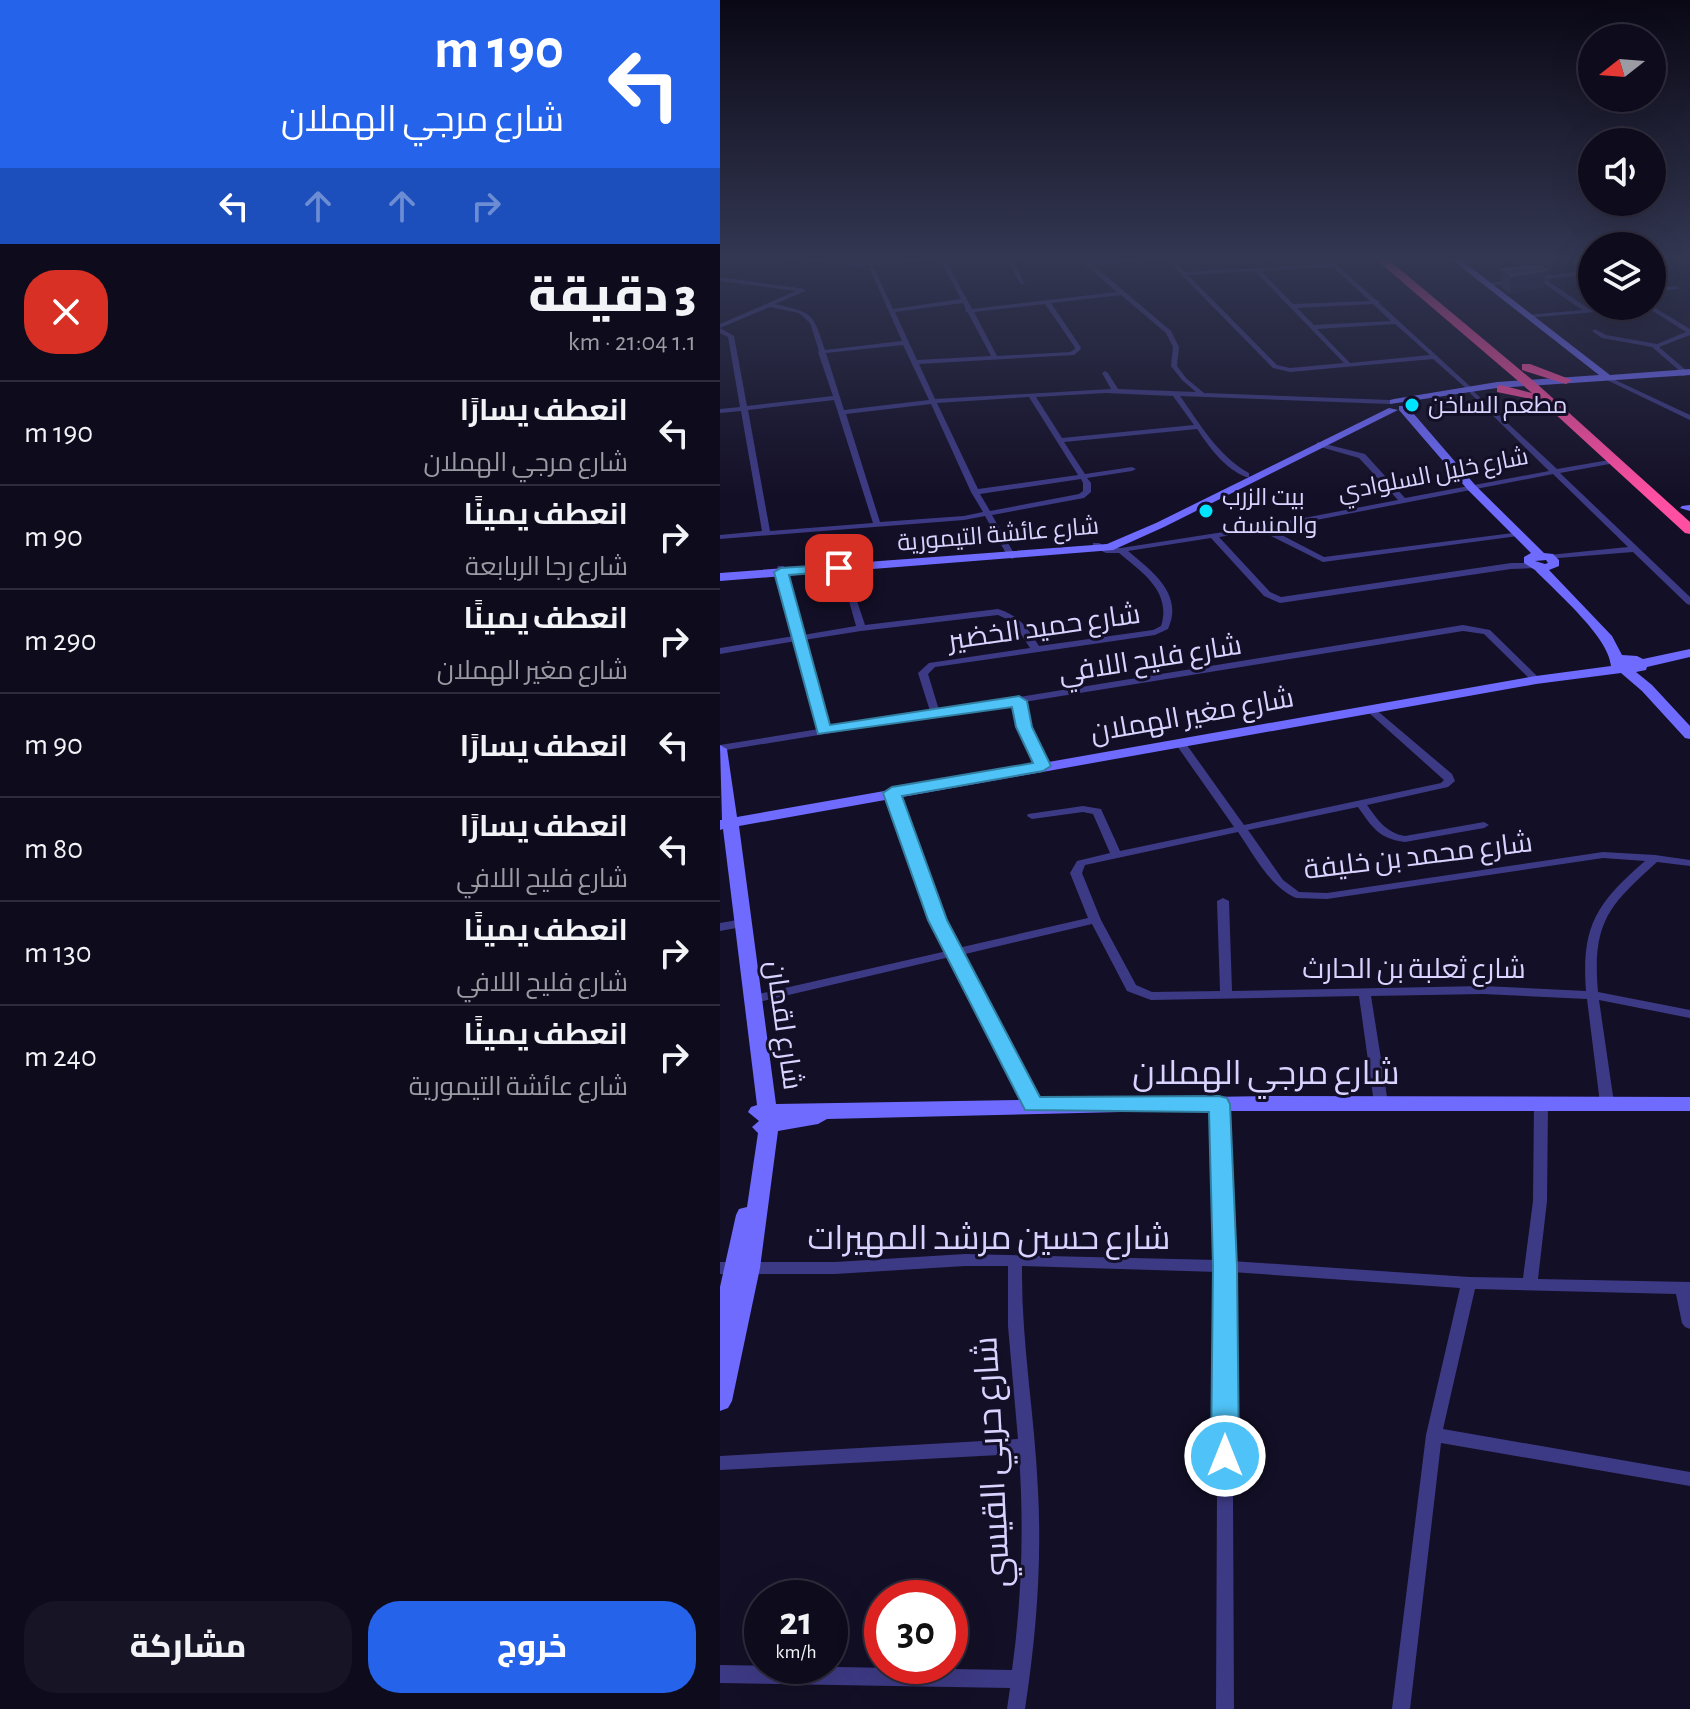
<!DOCTYPE html>
<html lang="ar">
<meta charset="utf-8">
<style>
body{margin:0;font-family:"Alegreya Sans",Cairo,sans-serif;background:#171425;color:#f1f3f6;direction:rtl;height:100vh;display:flex;flex-direction:column;font-size:30px;white-space:nowrap}
*{box-sizing:border-box;margin:0}
p{font-size:26px;color:#9b9ba3}
.icon{flex:none;width:44px;height:44px;fill:none;stroke:currentColor;stroke-width:2;stroke-linecap:round;stroke-linejoin:round}
.map{position:relative;flex:1;overflow:hidden;direction:ltr}
.details{display:flex;flex-direction:column;background:#0e0b1c;width:720px}
.details>*{flex:none}
.top-card{background:#2563eb;color:#fff;overflow:hidden}
.needle{width:52px;rotate:253deg}
.tools{position:absolute;left:858px;top:24px;display:grid;gap:16px}
.tools a{display:grid;place-items:center;width:88px;height:88px;border-radius:50%;background:#0e0b1c;box-shadow:0 8px 32px #0002,0 0 0 2px #2e2b3b;font-size:40px}
.speed{position:absolute;left:24px;top:1580px;display:flex;gap:16px;font-size:40px;font-weight:700;text-align:center}
.speed>*{display:grid;place-content:center;width:104px;height:104px;border-radius:50%;background:#0e0b1c;box-shadow:0 8px 32px #0002,0 0 0 2px #2e2b3b;line-height:1}
.speed small{font-size:20px;font-weight:400}
.speed .limit{border:12px solid #d22;background:#fff;color:#111}
.pin{position:absolute;display:grid;place-items:center;width:68px;height:68px;color:#fff;margin:-34px;border-radius:16px;box-shadow:0 4px 12px #0006}
.me{position:absolute;width:88px;margin:-44px;rotate:0deg;stroke-linejoin:round;filter:drop-shadow(0 0 6px #0008)}
.turn{display:flex;align-items:center;gap:28px;height:168px;padding:0 24px;font-size:36px}
.turn .icon{width:104px;height:104px;stroke-width:2.5}
.turn b{display:block;font-size:56px;line-height:68px}
.lanes{display:flex;align-items:center;height:76px;padding:0 24px;background:#0003;justify-content:center;gap:40px;direction:ltr}
.lanes .off{opacity:.35}
.round{display:grid;place-items:center;flex:none;width:84px;height:84px;border-radius:32px;background:#171425}
.head{display:flex;align-items:center;justify-content:space-between;height:136px;padding:0 24px}
h1{font-size:48px;font-weight:800;line-height:60px}
.cta{display:flex;gap:16px;margin-top:auto;padding:16px 24px}
.cta a{flex:1;height:92px;border-radius:32px;background:#2563eb;color:#fff;font-size:32px;font-weight:800;line-height:92px;text-align:center}
.cta a+a{background:#171425;color:#f1f3f6}
ul{padding:0;list-style:none}
li{display:flex;align-items:center;gap:24px;height:104px;padding:0 24px;border-top:2px solid #2e2b3b}
li div{flex:1}
li b{display:block;font-size:30px}
li em{font-style:normal}
main{display:flex;flex:1;min-height:0}
.map>svg:first-child{display:block}
.lines{fill:none;stroke-linecap:round;stroke-linejoin:round}
.street{fill:#3d3a85;fill-rule:evenodd}
.secondary{fill:#6f6bff;fill-rule:evenodd}
.highway{fill:#ff4fa3;fill-rule:evenodd}
.wall{fill:#312854}
.shaded-wall{fill:#1d163a}
.building{fill:#433a66;stroke:#5a527e;stroke-width:2}
.route{fill:#4fc3f7;stroke:#337fa1;stroke-width:2}
.poi-dot{fill:#00e5ff;stroke:#130f26;stroke-width:3}
.labels{text-anchor:middle;stroke-width:6;stroke-linejoin:round;paint-order:stroke}
.far-poi-label{font-size:24px;fill:#d9d4ff;stroke:#130f26;text-anchor:start}
.far-street-label{font-size:24px;fill:#d9d4ff;stroke:#130f26}
.street-label{font-size:28px;fill:#d9d4ff;stroke:#130f26}
.near-street-label{font-size:34px;fill:#d9d4ff;stroke:#130f26}
</style>
<main>
<div class="map">
<svg width="970" height="1709" viewBox="0 0 970 1709">
<rect width="100%" height="100%" fill="#130f26"/>
<g class="lines">
<path class="street" d="M 41,256 L 66,256 L 146,265 L 143,267 Z
M 213,256 L 238,256 L 225,259 L 252,309 L 397,292 L 355,256 L 362,256 L 369,262 L 453,256 L 452,259 L 465,272 L 609,264 L 601,256 L 608,256 L 618,264 L 618,266 L 656,300 L 659,301 L 659,303 L 752,388 L 747,389 L 713,359 L 570,372 L 553,368 L 446,259 L 373,265 L 451,331 L 459,347 L 457,366 L 466,378 L 484,393 L 670,400 L 673,402 L 670,404 L 460,396 C 480,424 498,456 529,473 L 529,477 L 526,477 C 504,468 490,448 477,429 L 344,442 L 365,474 L 412,467 L 416,469 L 412,471 L 367,478 L 371,483 L 371,492 L 364,498 L 272,515 L 296,557 L 292,559 L 288,557 L 265,516 L 244,520 L 0,539 L 0,535 L 42,531 L 21,411 L 0,413 L 0,409 L 20,407 L 8,337 L 0,333 L 0,328 L 14,336 L 27,406 L 113,396 L 98,352 L 99,351 L 90,323 L 79,313 L 50,307 L 0,328 L 0,324 L 76,291 L 0,281 L 0,277 L 85,289 L 85,291 L 55,304 C 93,313 93,312 105,350 L 182,341 L 149,267 L 154,268 L 173,309 L 241,299 L 220,259 L 148,266 L 145,264 ZM 613,267 L 650,301 L 573,304 L 541,271 ZM 535,271 L 624,363 L 570,368 L 557,365 L 468,275 ZM 401,295 L 446,333 L 453,347 L 451,366 L 462,380 L 476,392 L 398,389 L 388,373 L 385,371 L 382,373 L 391,389 L 215,399 L 199,364 L 354,355 L 361,349 L 360,346 L 331,303 ZM 243,303 L 246,310 L 245,311 L 248,313 L 271,356 L 197,360 L 175,312 ZM 325,304 L 354,346 L 355,349 L 350,352 L 277,356 L 254,312 ZM 653,304 L 671,321 L 594,325 L 577,308 ZM 675,324 L 710,355 L 630,363 L 597,329 ZM 183,345 L 209,400 L 124,410 L 106,353 ZM 385,393 L 453,396 L 474,425 L 342,438 L 316,397 ZM 309,397 L 358,475 L 258,489 L 217,403 ZM 114,400 L 153,523 L 50,531 L 28,410 ZM 211,404 L 251,492 L 263,512 L 244,516 L 160,522 L 126,414 ZM 361,479 L 363,483 L 363,491 L 359,494 L 270,511 L 260,494 Z
M 284,256 L 290,256 L 305,284 L 301,284 Z
M 785,256 L 792,256 L 821,276 L 867,271 L 840,256 L 848,256 L 872,269 L 872,274 L 825,279 L 869,309 L 925,306 L 922,308 L 806,318 L 806,316 L 808,315 L 862,310 L 819,280 L 811,280 L 811,278 L 815,277 Z
M 796,279 L 798,280 L 798,282 L 766,286 L 763,284 Z
M 957,286 L 959,287 L 959,289 L 932,292 L 932,288 Z
M 925,306 L 932,306 L 970,329 L 970,335 L 939,347 L 967,371 L 965,376 L 961,376 L 961,372 L 932,347 L 882,338 L 872,331 L 875,329 L 886,335 L 937,344 L 966,332 Z
M 891,378 L 970,415 L 970,420 L 889,381 L 888,380 Z
M 752,390 L 837,469 L 895,459 L 895,463 L 840,473 L 970,597 L 970,605 L 967,604 L 913,552 L 826,559 L 826,555 L 829,555 L 908,547 L 833,474 L 550,529 L 604,557 L 801,532 L 802,534 L 798,536 L 603,562 L 541,531 L 499,537 L 550,592 L 561,597 L 791,563 L 814,563 L 817,564 L 817,568 L 791,569 L 560,603 L 544,596 L 491,538 L 408,551 C 432,571 464,594 448,629 L 435,635 L 215,667 L 208,674 L 219,710 L 743,625 L 770,630 L 819,678 L 821,680 L 819,682 L 813,682 L 764,634 L 743,631 L 304,702 L 309,727 L 328,766 L 323,769 L 318,766 L 299,727 L 295,703 L 0,751 L 0,745 L 99,729 L 76,641 L 0,654 L 0,648 L 74,636 L 57,568 L 58,566 L 64,566 L 65,568 L 83,635 L 136,626 L 129,601 L 133,598 L 137,601 L 145,625 L 278,609 C 299,615 308,629 319,646 L 433,630 L 441,626 C 452,592 422,572 399,553 L 386,553 L 373,547 L 373,543 L 379,543 L 388,548 L 401,548 L 542,526 L 678,500 L 639,458 L 597,446 L 597,442 L 645,454 L 685,498 L 829,471 L 750,393 L 750,391 ZM 278,615 L 293,622 L 310,648 L 209,663 L 198,673 L 210,711 L 108,728 L 84,640 L 141,631 Z
M 651,707 L 654,708 L 732,774 L 735,781 L 728,787 L 647,805 C 657,819 666,833 685,836 L 764,822 L 769,825 L 764,828 L 685,842 C 659,839 652,827 638,807 L 528,830 L 563,880 L 579,892 L 607,893 L 883,852 L 935,855 L 970,860 L 970,866 L 937,862 C 888,906 872,923 878,992 L 970,1010 L 970,1018 L 879,1000 L 894,1103 L 892,1106 L 887,1108 L 882,1106 L 880,1103 L 867,999 L 763,994 L 651,996 L 668,1103 L 666,1106 L 661,1108 L 656,1106 L 654,1103 L 639,996 L 431,1000 L 407,991 L 372,924 L 241,955 L 320,1105 L 318,1108 L 313,1110 L 308,1108 L 306,1105 L 230,957 L 30,1004 L 26,1003 L 24,1000 L 26,997 L 30,996 L 227,951 L 211,920 L 167,793 L 168,791 L 172,790 L 177,793 L 223,920 L 238,948 L 368,918 L 350,873 L 357,861 L 390,853 L 373,814 L 363,812 L 312,819 L 307,816 L 308,814 L 363,806 L 381,809 L 400,851 L 514,827 L 455,743 L 456,741 L 464,741 L 524,825 L 721,783 L 724,780 L 648,712 L 646,710 ZM 518,832 C 534,855 550,887 576,898 L 607,899 L 883,858 L 925,861 C 877,903 861,925 866,991 L 763,986 L 512,991 L 509,901 L 503,898 L 497,901 L 500,991 L 432,992 L 416,985 L 381,920 L 362,873 L 365,865 Z
M 23,919 L 29,923 L 27,926 L 0,931 L 0,923 Z
M 821,1097 L 826,1099 L 828,1102 L 827,1201 L 818,1279 L 970,1282 L 970,1329 L 965,1327 L 962,1323 L 956,1294 L 755,1289 L 723,1429 L 970,1472 L 970,1486 L 721,1443 L 690,1709 L 672,1709 L 706,1435 L 740,1288 L 512,1272 L 514,1709 L 496,1709 L 498,1272 L 302,1266 C 301,1341 315,1416 318,1491 C 322,1564 316,1637 305,1709 L 287,1709 L 290,1688 L 0,1683 L 0,1665 L 292,1670 C 302,1598 304,1526 299,1454 L 0,1470 L 0,1456 L 298,1439 L 288,1326 L 288,1266 L 245,1266 L 115,1274 L 0,1274 L 0,1262 L 115,1262 L 245,1254 L 497,1260 L 492,1104 L 494,1101 L 499,1099 L 504,1101 L 506,1104 L 512,1261 L 749,1277 L 803,1278 L 813,1201 L 814,1102 L 816,1099 Z"/>
<path class="secondary" d="M 727,256 L 736,256 L 890,375 L 970,369 L 970,375 L 777,388 L 670,404 L 670,400 L 674,399 L 777,382 L 879,375 Z
M 679,406 L 687,406 L 756,486 L 824,553 L 833,554 L 839,560 L 839,566 L 829,570 L 892,636 L 902,655 L 917,656 L 923,659 L 970,649 L 970,657 L 927,667 L 926,670 L 916,672 L 932,685 L 970,726 L 970,739 L 965,738 L 922,691 L 901,673 L 816,684 L 19,826 L 56,1104 L 550,1096 L 970,1097 L 970,1111 L 444,1111 L 107,1119 L 98,1124 L 58,1131 L 40,1268 L 12,1401 L 8,1408 L 0,1411 L 0,1287 L 16,1215 L 19,1209 L 27,1207 L 38,1133 L 32,1127 L 39,1121 L 28,1112 L 31,1107 L 37,1105 L 3,829 L 0,830 L 0,820 L 2,820 L 0,745 L 7,749 L 17,817 L 816,676 L 891,666 C 889,637 836,592 815,570 L 804,563 L 804,557 L 811,553 L 748,490 L 679,410 ZM 826,560 L 828,563 L 825,564 L 815,561 Z
M 669,408 L 678,410 L 444,527 L 393,550 L 0,581 L 0,573 L 387,544 L 436,523 Z
M 970,505 L 970,511 L 960,508 L 962,506 Z"/>
<path class="highway" d="M 652,256 L 664,256 L 816,383 L 970,522 L 970,534 L 965,533 L 821,401 L 777,392 L 777,386 L 781,385 L 812,393 Z
M 802,364 L 810,364 L 852,380 L 846,384 L 802,370 Z"/>
</g>
<path class="wall" d="M 782,269 L 826,270 L 824,288 L 790,294 L 780,286 Z"/>
<path class="shaded-wall" d="M 826,270 L 824,288 L 790,294 L 792,276 Z"/>
<path class="building" d="M 819,266 L 826,270 L 792,276 L 782,269 Z"/>
<linearGradient id="sky" x2="0" y2="1"><stop stop-color="#0a0815"/><stop offset="0.52" stop-color="#333752"/><stop offset="1" stop-color="#333752" stop-opacity="0"/></linearGradient>
<rect width="970" height="496" fill="url(#sky)"/>
<path class="route" d="M 119,564 L 126,568 L 124,571 L 69,575 L 110,725 L 299,696 L 307,701 L 312,727 L 331,766 L 323,771 L 182,796 L 227,920 L 320,1097 L 499,1096 L 507,1098 L 510,1104 L 517,1266 L 519,1456 L 515,1465 L 505,1468 L 495,1465 L 491,1456 L 493,1266 L 489,1112 L 305,1110 L 208,920 L 163,793 L 172,787 L 313,763 L 296,727 L 292,707 L 98,734 L 54,572 L 61,568 Z"/>
<g class="poi-dot">
<circle cx="692" cy="405" r="8"/>
<circle cx="486" cy="511" r="8"/>
</g>
<g class="labels">
<g class="far-poi-label">
<text x="708" y="413">مطعم الساخن</text>
<text x="502" y="505">بيت الزرب<tspan x="502" dy="28">والمنسف</tspan></text>
</g>
<g class="far-street-label">
<text transform="translate(713 474) rotate(-11)" y="8">شارع خليل السلوادي</text>
<text transform="translate(278 534) rotate(-5)" y="8">شارع عائشة التيمورية</text>
</g>
<g class="street-label">
<text transform="translate(324 626) rotate(-8)" y="10">شارع حميد الخضير</text>
<text transform="translate(430 658) rotate(-9)" y="10">شارع فليح اللافي</text>
<text transform="translate(472 714) rotate(-10)" y="10">شارع مغير الهملان</text>
<text transform="translate(698 855) rotate(-7)" y="10">شارع محمد بن خليفة</text>
<text x="694" y="978">شارع ثعلبة بن الحارث</text>
<text transform="translate(65 1025) rotate(82)" y="10">شارع لقمان</text>
</g>
<g class="near-street-label">
<text x="546" y="1084">شارع مرجي الهملان</text>
<text x="269" y="1249">شارع حسين مرشد المهيرات</text>
<text transform="translate(271 1462) rotate(-93)" y="12">شارع حربي القيسي</text>
</g>
</g>
</svg>
<div class="tools">
<a><svg class="needle" viewBox="-14 -14 28 28"><path d="M0-13l5 13h-10z" fill="#e53935"/><path d="M0 13l5-13h-10z" fill="#9b9ba3"/></svg></a>
<a><svg class="icon" aria-label="sound" viewBox="0 0 24 24"><path d="M4 9h4l5-4v14l-5-4H4zM17 9q2 3 0 6"/></svg></a>
<a><svg class="icon" aria-label="layers" viewBox="0 0 24 24"><path d="M12 4l9 5-9 5-9-5zM3 14l9 5 9-5"/></svg></a>
</div>
<div class="speed"><div>21<small>km/h</small></div><div class="limit">30</div></div>
<div class="pin" style="left:119px;top:568px;background:#d93025"><svg class="icon" aria-label="arrive" viewBox="0 0 24 24"><path d="M6 21V4h12l-3 4 3 4H6"/></svg></div>
<svg class="me" style="left:505px;top:1456px" viewBox="-20 -20 40 40"><circle r="17" fill="#4fc3f7" stroke="#fff" stroke-width="3"/><path d="M0-11L8 9 0 5-8 9z" fill="#fff"/></svg>
</div>
<section class="details">
<div class="top-card">
<div class="turn"><svg class="icon" aria-label="left" viewBox="0 0 24 24"><path d="M17 20v-9H6M10 6l-5 5 5 5"/></svg><div><b>190 m</b>شارع مرجي الهملان</div></div>
<div class="lanes"><svg class="icon" aria-label="left" viewBox="0 0 24 24"><path d="M17 20v-9H6M10 6l-5 5 5 5"/></svg><svg class="icon off" aria-label="ahead" viewBox="0 0 24 24"><path d="M12 20V5M6 11l6-6 6 6"/></svg><svg class="icon off" aria-label="ahead" viewBox="0 0 24 24"><path d="M12 20V5M6 11l6-6 6 6"/></svg><svg class="icon off" aria-label="right" viewBox="0 0 24 24"><path d="M7 20v-9h11M14 6l5 5-5 5"/></svg></div>
</div>
<div class="head"><div><h1>3 دقيقة</h1><p>1.1 km · 21:04</p></div><a class="round" style="background:#d93025;color:#fff"><svg class="icon" aria-label="close" viewBox="0 0 24 24"><path d="M6 6l12 12M18 6L6 18"/></svg></a></div>
<ul>
<li><svg class="icon" aria-label="left" viewBox="0 0 24 24"><path d="M17 20v-9H6M10 6l-5 5 5 5"/></svg><div><b>انعطف يسارًا</b><p>شارع مرجي الهملان</p></div><em>190 m</em></li>
<li><svg class="icon" aria-label="right" viewBox="0 0 24 24"><path d="M7 20v-9h11M14 6l5 5-5 5"/></svg><div><b>انعطف يمينًا</b><p>شارع رجا الربابعة</p></div><em>90 m</em></li>
<li><svg class="icon" aria-label="right" viewBox="0 0 24 24"><path d="M7 20v-9h11M14 6l5 5-5 5"/></svg><div><b>انعطف يمينًا</b><p>شارع مغير الهملان</p></div><em>290 m</em></li>
<li><svg class="icon" aria-label="left" viewBox="0 0 24 24"><path d="M17 20v-9H6M10 6l-5 5 5 5"/></svg><div><b>انعطف يسارًا</b></div><em>90 m</em></li>
<li><svg class="icon" aria-label="left" viewBox="0 0 24 24"><path d="M17 20v-9H6M10 6l-5 5 5 5"/></svg><div><b>انعطف يسارًا</b><p>شارع فليح اللافي</p></div><em>80 m</em></li>
<li><svg class="icon" aria-label="right" viewBox="0 0 24 24"><path d="M7 20v-9h11M14 6l5 5-5 5"/></svg><div><b>انعطف يمينًا</b><p>شارع فليح اللافي</p></div><em>130 m</em></li>
<li><svg class="icon" aria-label="right" viewBox="0 0 24 24"><path d="M7 20v-9h11M14 6l5 5-5 5"/></svg><div><b>انعطف يمينًا</b><p>شارع عائشة التيمورية</p></div><em>240 m</em></li>
</ul>
<div class="cta"><a>خروج</a><a>مشاركة</a></div>
</section>
</main>
